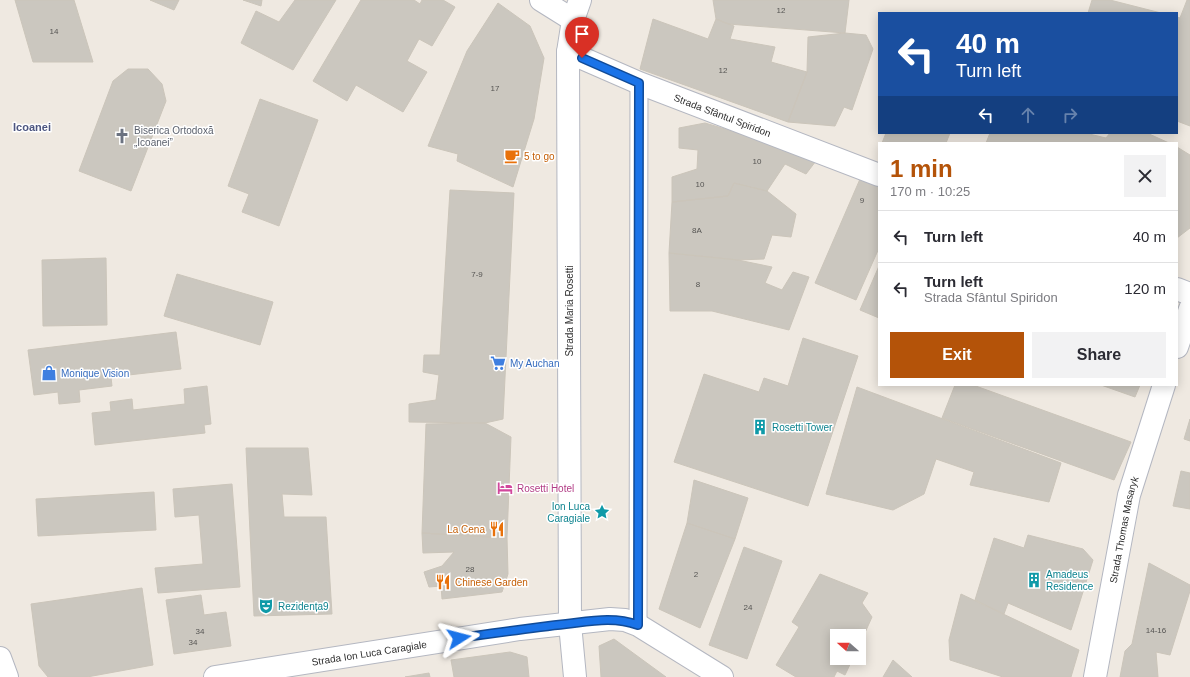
<!DOCTYPE html>
<meta charset="utf-8">
<style>
body{margin:0;font-family:Arial,sans-serif;background:#f2f2f3;color:#2b2b33;height:100vh;display:flex;flex-direction:column;font-size:15px;white-space:nowrap}
*{box-sizing:border-box;margin:0}
p{font-size:13px;color:#7c7c81}
.icon{flex:none;width:22px;height:22px;fill:none;stroke:currentColor;stroke-width:2;stroke-linecap:round;stroke-linejoin:round}
.map{position:relative;flex:1;overflow:hidden}
.drawer{position:absolute;left:878px;top:142px;width:300px;height:244px;display:flex;flex-direction:column;background:#fff;border-radius:0px;box-shadow:0 2px 10px #0003}
.drawer>*{flex:none}
.banner{position:absolute;left:878px;top:12px;width:300px;height:122px;border-radius:0px;box-shadow:0 2px 10px #0003;background:#1a4fa0;color:#fff;overflow:hidden}
.needle{width:26px;rotate:291deg}
.fabs{position:absolute;left:830px;top:629px;display:grid;gap:8px}
.fabs a{display:grid;place-items:center;width:36px;height:36px;border-radius:0px;background:#fff;box-shadow:0 2px 10px #0003;font-size:20px}
.pin{position:absolute;display:grid;place-items:center;width:34px;height:34px;color:#fff;margin:-41px -17px;border-radius:50% 50% 50% 0;rotate:-45deg;box-shadow:0 0 4px #0007}
.pin .icon{rotate:45deg}
.me{position:absolute;width:44px;margin:-22px;rotate:81deg;stroke-linejoin:round;filter:drop-shadow(0 0 3px #0008)}
.turn{display:flex;align-items:center;gap:14px;height:84px;padding:0 12px;font-size:18px}
.turn .icon{width:52px;height:52px;stroke-width:2.5}
.turn b{display:block;font-size:28px;line-height:34px}
.lanes{display:flex;align-items:center;height:38px;padding:0 12px;background:#0003;justify-content:center;gap:20px;direction:ltr}
.lanes .off{opacity:.35}
.round{display:grid;place-items:center;flex:none;width:42px;height:42px;border-radius:0px;background:#f2f2f3}
.head{display:flex;align-items:center;justify-content:space-between;height:68px;padding:0 12px}
h1{font-size:24px;font-weight:700;line-height:30px;color:#b45309}
.primary-button{display:flex;gap:8px;margin-top:auto;padding:8px 12px}
.primary-button a{flex:1;height:46px;border-radius:0px;background:#b45309;color:#fff;font-size:16px;font-weight:700;line-height:46px;text-align:center}
.primary-button a+a{background:#f2f2f3;color:#2b2b33}
ul{padding:0;list-style:none}
li{display:flex;align-items:center;gap:12px;height:52px;padding:0 12px;border-top:1px solid #e1e1e2}
li div{flex:1}
li b{display:block;font-size:15px}
li em{font-style:normal}
.map>svg:first-child{display:block}
.building{fill:#cbc7bf;stroke:#cbc5ba}
.lines{fill:none;stroke-linecap:round;stroke-linejoin:round}
.lane-casing{stroke:#b4b7c1;stroke-width:19}
.street-casing{stroke:#b4b7c1;stroke-width:24}
.secondary-casing{stroke:#b4b7c1;stroke-width:24}
.lane{stroke:#fff;stroke-width:17}
.street{stroke:#fff;stroke-width:22}
.secondary{stroke:#fff;stroke-width:22}
.route-casing{stroke:#114b97;stroke-width:10}
.route{stroke:#1a73e8;stroke-width:7}
.labels{text-anchor:middle;stroke-width:3;stroke-linejoin:round;paint-order:stroke}
.number-label{font-size:8px;fill:#555452}
.street-label{font-size:10px;fill:#2e2e2e;stroke:#fff}
.worship-label{font-size:10px;fill:#5b616d;stroke:#fff;text-anchor:start}
.food-label{font-size:10px;fill:#c56008;stroke:#fff;text-anchor:start}
.shop-label{font-size:10px;fill:#366cbe;stroke:#fff;text-anchor:start}
.culture-label{font-size:10px;fill:#0d838f;stroke:#fff;text-anchor:start}
.hotel-label{font-size:10px;fill:#b23c85;stroke:#fff;text-anchor:start}
.neighbourhood-label{font-size:11px;font-weight:bold;fill:#4d5680;stroke:#fff}
</style>
<div class="map">
<svg width="1190" height="677" viewBox="0 0 1190 677">
<rect width="100%" height="100%" fill="#efe9e1"/>
<path class="building" d="M 15,0 L 74,0 L 93,62 L 33,62 Z
M 150,0 L 179,0 L 174,10 Z
M 243,0 L 262,0 L 261,6 Z
M 295,0 L 336,0 L 293,70 L 241,43 L 256,11 L 279,22 Z
M 361,0 L 414,0 L 420,4 L 422,0 L 443,0 L 455,7 L 432,46 L 419,39 L 407,61 L 427,72 L 403,112 L 356,85 L 347,101 L 313,81 Z
M 713,0 L 849,0 L 845,33 L 728,24 L 716,19 Z
M 1092,0 L 1110,0 L 1161,13 L 1088,13 Z
M 1187,0 L 1190,0 L 1190,126 L 1177,121 L 1177,17 L 1180,18 Z
M 498,3 L 530,26 L 544,58 L 534,119 L 513,187 L 457,161 L 458,154 L 428,146 L 467,51 Z
M 653,19 L 708,39 L 716,19 L 734,26 L 730,39 L 775,47 L 771,62 L 807,72 L 788,122 L 640,69 Z
M 845,33 L 866,35 L 873,49 L 852,110 L 844,107 L 835,126 L 788,122 L 807,72 L 808,37 Z
M 128,69 L 148,69 L 162,84 L 166,101 L 131,191 L 79,171 L 113,81 Z
M 260,99 L 318,120 L 279,226 L 242,212 L 249,194 L 228,186 Z
M 705,123 L 819,157 L 806,174 L 785,164 L 767,191 L 734,183 L 728,196 L 672,202 L 672,177 L 697,169 L 698,150 L 679,148 L 679,128 Z
M 886,133 L 950,133 L 946,143 L 882,143 Z
M 990,133 L 1085,133 L 1106,138 L 1110,133 L 1147,133 L 1169,143 L 986,143 Z
M 1177,147 L 1190,155 L 1190,228 L 1177,238 Z
M 860,179 L 879,187 L 879,248 L 856,300 L 815,283 Z
M 734,183 L 767,191 L 796,214 L 791,237 L 772,235 L 764,259 L 738,260 L 669,253 L 672,202 L 728,196 Z
M 450,190 L 514,193 L 503,419 L 485,423 L 409,422 L 409,404 L 436,400 L 439,375 L 423,372 L 424,355 L 440,355 Z
M 669,253 L 738,260 L 772,267 L 765,283 L 782,290 L 793,272 L 809,277 L 789,330 L 712,311 L 670,311 Z
M 106,258 L 107,325 L 43,326 L 42,260 Z
M 879,266 L 879,318 L 860,310 Z
M 177,274 L 273,302 L 260,345 L 164,316 Z
M 176,332 L 181,369 L 111,377 L 112,386 L 79,390 L 80,402 L 59,404 L 58,392 L 34,395 L 28,350 Z
M 803,338 L 858,356 L 808,506 L 674,462 L 704,374 L 759,392 L 764,378 L 788,386 Z
M 955,385 L 973,385 L 1131,442 L 1114,480 L 942,418 Z
M 1101,385 L 1140,385 L 1135,397 Z
M 207,386 L 211,424 L 204,425 L 205,433 L 95,445 L 92,413 L 111,411 L 110,402 L 132,399 L 133,410 L 185,404 L 184,389 Z
M 857,387 L 1061,463 L 1049,502 L 970,485 L 974,472 L 936,459 L 924,494 L 893,510 L 826,494 Z
M 1190,419 L 1190,441 L 1184,439 Z
M 485,423 L 511,437 L 507,538 L 422,533 L 426,424 Z
M 246,448 L 308,448 L 312,495 L 282,494 L 284,517 L 326,517 L 332,614 L 254,616 Z
M 1181,471 L 1190,473 L 1190,509 L 1173,506 Z
M 694,480 L 748,498 L 735,539 L 687,523 Z
M 232,484 L 240,587 L 158,593 L 155,568 L 203,564 L 199,515 L 175,517 L 173,489 Z
M 154,492 L 156,530 L 38,536 L 36,499 Z
M 687,523 L 735,539 L 700,628 L 659,609 Z
M 422,533 L 507,538 L 508,574 L 502,592 L 442,599 L 441,586 L 429,587 L 424,572 L 442,566 L 454,552 L 423,553 Z
M 1028,535 L 1083,549 L 1093,560 L 1071,630 L 1008,603 L 1004,614 L 975,600 L 994,538 L 1024,548 Z
M 744,547 L 782,561 L 747,659 L 709,645 Z
M 1149,563 L 1190,585 L 1190,591 L 1170,655 L 1156,652 L 1158,677 L 1120,677 L 1125,651 L 1132,644 Z
M 820,574 L 868,593 L 862,603 L 872,617 L 859,646 L 859,636 L 837,636 L 837,658 L 853,658 L 845,675 L 837,671 L 834,677 L 796,677 L 776,665 L 799,627 L 792,622 Z
M 142,588 L 153,665 L 87,677 L 48,677 L 39,666 L 31,604 Z
M 961,594 L 1079,650 L 1071,677 L 1003,677 L 950,660 L 949,640 Z
M 201,595 L 204,615 L 226,612 L 231,646 L 174,654 L 166,600 Z
M 614,639 L 666,677 L 601,677 L 599,646 Z
M 510,652 L 527,657 L 529,677 L 454,677 L 451,660 Z
M 893,660 L 912,677 L 883,677 Z
M 429,673 L 430,677 L 405,677 Z"/>
<g class="lines">
<g class="lane-casing">
<path id="lane" d="M 638,625 L 639,83"/>
</g>
<g class="street-casing">
<g id="street">
<path d="M 541,0 L 573,20"/>
<path id="s1" d="M 568,52 L 639,83 L 879,175"/>
<path d="M 1177,289 L 1190,294"/>
<path d="M 1177,347 L 1190,309"/>
<path d="M 0,658 L 7,677"/>
<path id="s2" d="M 215,677 L 520,629 L 610,619 L 625,620 L 638,625 L 722,677"/>
<path id="s3" d="M 1095,677 L 1129,495 L 1164,385"/>
</g>
</g>
<g class="secondary-casing">
<path id="secondary" d="M 575,677 L 570,624 L 568,52 L 573,20 L 580,0"/>
</g>
<use href="#lane" class="lane"/>
<use href="#street" class="street"/>
<use href="#secondary" class="secondary"/>
</g>
<g class="lines">
<g class="route-casing">
<path id="route" d="M 459,638 C 495,633 530,628 566,624 C 591,621 614,616 638,625 L 639,83 L 582,58"/>
</g>
<use href="#route" class="route"/>
</g>
<defs>
<g id="church-bare" transform="scale(1.2)"><path d="M-1.2-6h2.4v3.5h3.3v2.4h-3.3V6h-2.4V-.1h-3.3v-2.4h3.3Z" fill="#6b7280" stroke="#fff" stroke-width="2.5" paint-order="stroke"/></g>
<g id="cafe-bare" transform="scale(1.2)"><path d="M-5.5-4.5H6V0H3Q3 3.5 0 3.5H-2.5Q-5.5 3.5-5.5 0ZM3-3.2v2h1.7v-2ZM-6 4.5H4V6H-6Z" fill="#e8710a" stroke="#fff" stroke-width="2.5" paint-order="stroke"/></g>
<g id="supermarket-bare" transform="scale(1.2)"><path d="M-6-5.5h2.5l.6 2H6L4.5 2H-2.5L-4.4-4H-6ZM-1.5 3.2a1.3 1.3 0 1 0 .1 0ZM3 3.2a1.3 1.3 0 1 0 .1 0Z" fill="#3f7fe0" stroke="#fff" stroke-width="2.5" paint-order="stroke"/></g>
<g id="shop-bare" transform="scale(1.2)"><path d="M-5-2.5h2.3a2.7 3.5 0 0 1 5.4 0H5L5.5 6h-11ZM-1.5-2.5h3a1.5 2.3 0 0 0-3 0Z" fill="#3f7fe0" stroke="#fff" stroke-width="2.5" paint-order="stroke"/></g>
<g id="building-bare" transform="scale(1.2)"><path d="M-4-6H4V6H1V3H-1V6H-4ZM-2.5-4.3h1.7v1.8h-1.7ZM.8-4.3h1.7v1.8H.8ZM-2.5-1h1.7V.8h-1.7ZM.8-1h1.7V.8H.8Z" fill="#0f9aa8" stroke="#fff" stroke-width="2.5" paint-order="stroke"/></g>
<g id="hotel-bare" transform="scale(1.2)"><path d="M-6-4.5h1.5V1H6V5H4.5V3h-9V5H-6ZM-4 0a1.8 1.8 0 1 1 3.6 0ZM.5 0V-2.5h3Q6-2.5 6 0Z" fill="#d1479c" stroke="#fff" stroke-width="2.5" paint-order="stroke"/></g>
<g id="sight-bare" transform="scale(1.2)"><path d="M0-6L1.8-2.2L6-1.7L2.9 1.2L3.7 5.4L0 3.3L-3.7 5.4L-2.9 1.2L-6-1.7L-1.8-2.2Z" fill="#0f9aa8" stroke="#fff" stroke-width="2.5" paint-order="stroke"/></g>
<g id="restaurant-bare" transform="scale(1.2)"><path d="M-5-6h1v4h1v-4h1v4h1v-4h1v5L-1.5 .5V6h-2V.5L-5-1ZM5-6V6H3V1.5H1.5Q1.5-4 5-6Z" fill="#e8710a" stroke="#fff" stroke-width="2.5" paint-order="stroke"/></g>
<g id="theatre-bare" transform="scale(1.2)"><path d="M-5-5.5Q0-4 5-5.5V0Q5 5 0 6Q-5 5-5 0ZM-3.3-2.5H-1v1.5H-3.3ZM1-2.5H3.3v1.5H1ZM-2.8 1Q0 5.5 2.8 1Z" fill="#0f9aa8" stroke="#fff" stroke-width="2.5" paint-order="stroke"/></g>
</defs>
<g fill-rule="evenodd">
<use href="#church-bare" x="122" y="136"/>
<use href="#cafe-bare" x="512" y="156"/>
<use href="#supermarket-bare" x="498" y="363"/>
<use href="#shop-bare" x="49" y="373"/>
<use href="#building-bare" x="760" y="427"/>
<use href="#hotel-bare" x="505" y="488"/>
<use href="#sight-bare" x="602" y="512"/>
<use href="#restaurant-bare" x="497" y="529"/>
<use href="#building-bare" x="1034" y="580"/>
<use href="#restaurant-bare" x="443" y="582"/>
<use href="#theatre-bare" x="266" y="606"/>
</g>
<g class="labels">
<g class="number-label">
<text x="781" y="13">12</text>
<text x="54" y="34">14</text>
<text x="723" y="73">12</text>
<text x="495" y="91">17</text>
<text x="757" y="164">10</text>
<text x="700" y="187">10</text>
<text x="862" y="203">9</text>
<text x="697" y="233">8A</text>
<text x="477" y="277">7-9</text>
<text x="698" y="287">8</text>
<text x="470" y="572">28</text>
<text x="696" y="577">2</text>
<text x="748" y="610">24</text>
<text x="1156" y="633">14-16</text>
<text x="200" y="634">34</text>
<text x="193" y="645">34</text>
</g>
<g class="street-label">
<text dy="4" stroke="none"><textPath href="#s1" startOffset="167">Strada Sfântul Spiridon</textPath></text>
<text transform="translate(569 311) rotate(-90)" y="4">Strada Maria Rosetti</text>
<text dy="4" stroke="none"><textPath href="#s3" startOffset="150">Strada Thomas Masaryk</textPath></text>
<text dy="4" stroke="none"><textPath href="#s2" startOffset="156">Strada Ion Luca Caragiale</textPath></text>
</g>
<g class="worship-label">
<text x="134" y="134">Biserica Ortodoxă<tspan x="134" dy="12">„Icoanei”</tspan></text>
</g>
<g class="food-label">
<text x="524" y="160">5 to go</text>
<text x="485" y="533" text-anchor="end">La Cena</text>
<text x="455" y="586">Chinese Garden</text>
</g>
<g class="shop-label">
<text x="510" y="367">My Auchan</text>
<text x="61" y="377">Monique Vision</text>
</g>
<g class="culture-label">
<text x="772" y="431">Rosetti Tower</text>
<text x="590" y="510" text-anchor="end">Ion Luca<tspan x="590" dy="12">Caragiale</tspan></text>
<text x="1046" y="578">Amadeus<tspan x="1046" dy="12">Residence</tspan></text>
<text x="278" y="610">Rezidența9</text>
</g>
<g class="hotel-label">
<text x="517" y="492">Rosetti Hotel</text>
</g>
<g class="neighbourhood-label">
<text x="32" y="131">Icoanei</text>
</g>
</g>
</svg>
<div class="fabs">
<a><svg class="needle" viewBox="-14 -14 28 28"><path d="M0-13l5 13h-10z" fill="#e53935"/><path d="M0 13l5-13h-10z" fill="#7c7c81"/></svg></a>
</div>
<div class="pin" style="left:582px;top:58px;background:#d93025"><svg class="icon" aria-label="arrive" viewBox="0 0 24 24"><path d="M6 21V4h12l-3 4 3 4H6"/></svg></div>
<svg class="me" style="left:459px;top:638px" viewBox="-20 -20 40 40"><path d="M0-17L14 15 0 8-14 15z" fill="#1a73e8" stroke="#fff" stroke-width="4"/></svg>
<div class="banner">
<div class="turn"><svg class="icon" aria-label="left" viewBox="0 0 24 24"><path d="M17 20v-9H6M10 6l-5 5 5 5"/></svg><div><b>40 m</b>Turn left</div></div>
<div class="lanes"><svg class="icon" aria-label="left" viewBox="0 0 24 24"><path d="M17 20v-9H6M10 6l-5 5 5 5"/></svg><svg class="icon off" aria-label="ahead" viewBox="0 0 24 24"><path d="M12 20V5M6 11l6-6 6 6"/></svg><svg class="icon off" aria-label="right" viewBox="0 0 24 24"><path d="M7 20v-9h11M14 6l5 5-5 5"/></svg></div>
</div>
<section class="drawer">
<div class="head"><div><h1>1 min</h1><p>170 m · 10:25</p></div><a class="round"><svg class="icon" aria-label="close" viewBox="0 0 24 24"><path d="M6 6l12 12M18 6L6 18"/></svg></a></div>
<ul>
<li><svg class="icon" aria-label="left" viewBox="0 0 24 24"><path d="M17 20v-9H6M10 6l-5 5 5 5"/></svg><div><b>Turn left</b></div><em>40 m</em></li>
<li><svg class="icon" aria-label="left" viewBox="0 0 24 24"><path d="M17 20v-9H6M10 6l-5 5 5 5"/></svg><div><b>Turn left</b><p>Strada Sfântul Spiridon</p></div><em>120 m</em></li>
</ul>
<div class="primary-button"><a>Exit</a><a>Share</a></div>
</section>
</div>
